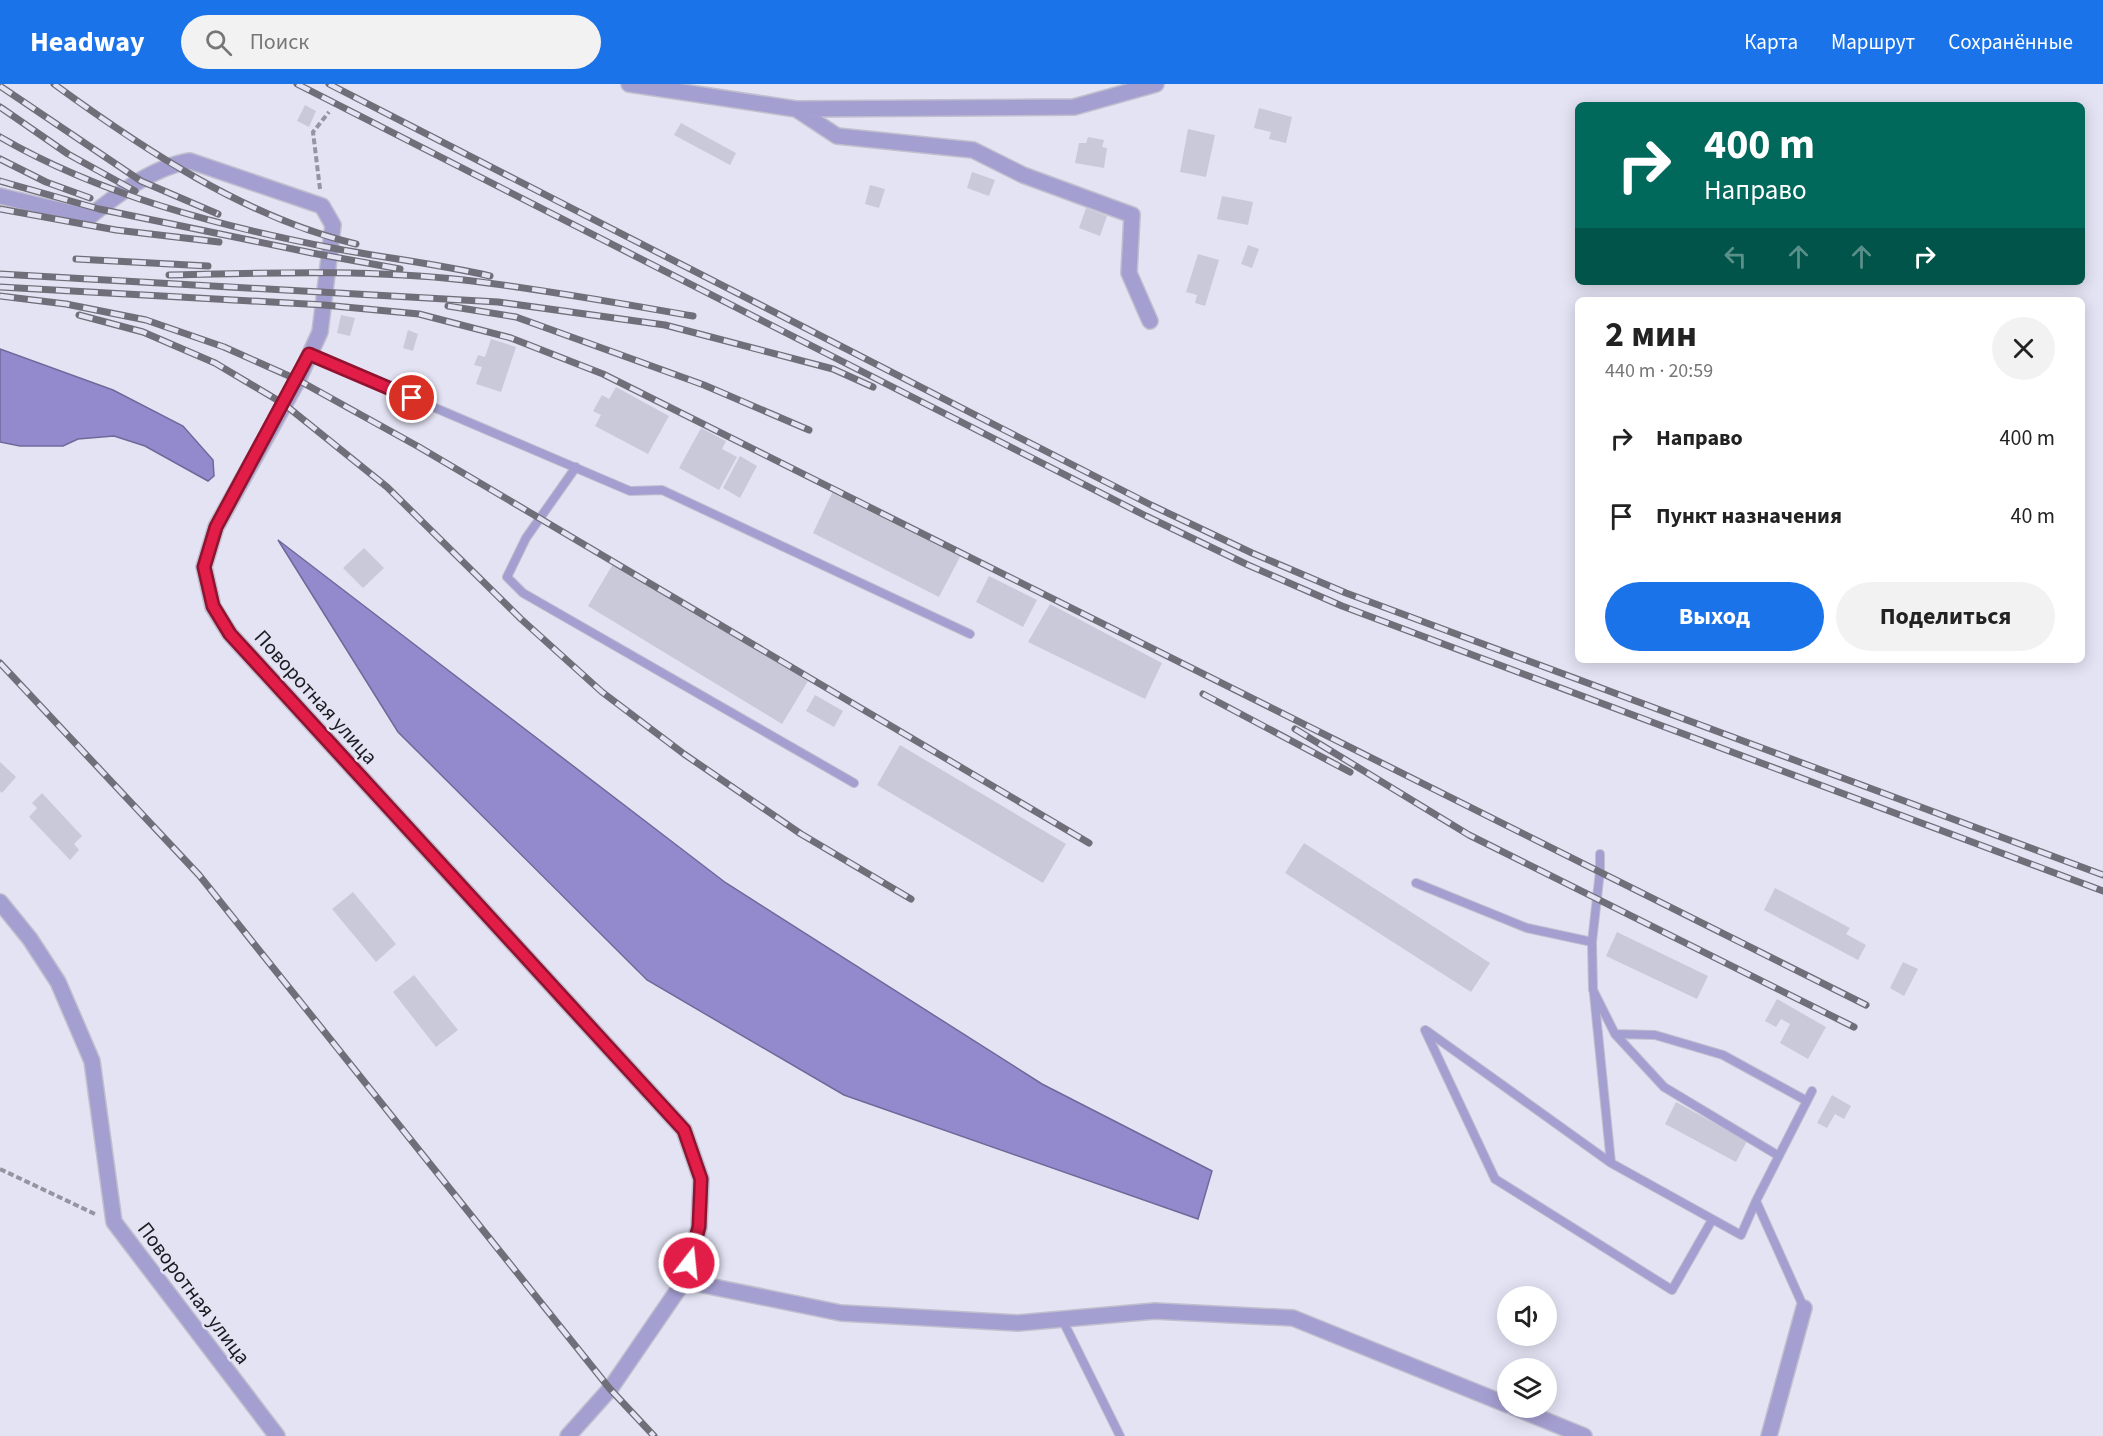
<!DOCTYPE html>
<html lang="ru">
<meta charset="utf-8">
<style>
body{margin:0;font-family:"Source Sans 3",sans-serif;background:#f2f2f2;color:#222;height:100vh;display:flex;flex-direction:column;font-size:22px;white-space:nowrap}
*{box-sizing:border-box;margin:0}
p{font-size:20px;color:#767676}
.icon{flex:none;width:33px;height:33px;fill:none;stroke:currentColor;stroke-width:2;stroke-linecap:round;stroke-linejoin:round}
.map{position:relative;flex:1;overflow:hidden}
.drawer{position:absolute;left:1575px;top:213px;width:510px;height:366px;display:flex;flex-direction:column;background:#fff;border-radius:9px;box-shadow:0 3px 15px #0003}
.drawer>*{flex:none}
.banner{position:absolute;left:1575px;top:18px;width:510px;height:183px;border-radius:9px;box-shadow:0 3px 15px #0003;background:#00695c;color:#fff;overflow:hidden}
.tools{position:absolute;left:1497px;top:1202px;display:grid;gap:12px}
.tools a{display:grid;place-items:center;width:60px;height:60px;border-radius:50%;background:#fff;box-shadow:0 3px 15px #0003;font-size:30px}
.pin{position:absolute;display:grid;place-items:center;width:51px;height:51px;color:#fff;margin:-26px;border:3px solid #fff;border-radius:50%;box-shadow:0 2px 6px #0007}
.me{position:absolute;width:66px;margin:-33px;rotate:16deg;stroke-linejoin:round;filter:drop-shadow(0 0 4px #0008)}
.turn{display:flex;align-items:center;gap:21px;height:126px;padding:0 30px;font-size:27px}
.turn .icon{width:78px;height:78px;stroke-width:2.5}
.turn b{display:block;font-size:42px;line-height:51px}
.lanes{display:flex;align-items:center;height:57px;padding:0 30px;background:#0003;justify-content:center;gap:30px;direction:ltr}
.lanes .off{opacity:.35}
.round{display:grid;place-items:center;flex:none;width:63px;height:63px;border-radius:32px;background:#f2f2f2}
.overview{display:flex;align-items:center;justify-content:space-between;height:102px;padding:0 30px}
h1{font-size:36px;font-weight:700;line-height:45px}
.cta{display:flex;gap:12px;margin-top:auto;padding:12px 30px}
.cta a{flex:1;height:69px;border-radius:36px;background:#1a73e8;color:#fff;font-size:24px;font-weight:700;line-height:69px;text-align:center}
.cta a+a{background:#f2f2f2;color:#222}
ul{padding:0;list-style:none}
li{display:flex;align-items:center;gap:18px;height:78px;padding:0 30px}
li div{flex:1}
li b{display:block;font-size:22px}
li em{font-style:normal}
header{display:flex;align-items:center;gap:36px;box-sizing:border-box;height:84px;padding:0 30px;background:#1a73e8;color:#fff}
header strong{font-size:28px}
nav{display:flex;gap:33px;margin-inline-start:auto;font-size:21px}
.search{width:420px;height:54px;background:#f2f2f2;display:flex;align-items:center;gap:15px;box-sizing:border-box;padding:0 21px;border-radius:33px;color:#767676;font-size:22px}
.map>svg:first-child{display:block}
.water{fill:#938ace;stroke:#6f699a;stroke-width:1.5}
.building{fill:#cac9da}
.lines{fill:none;stroke-linecap:round;stroke-linejoin:round}
.lane-casing{stroke:#c0bfce;stroke-width:10}
.street-casing{stroke:#c0bfce;stroke-width:18}
.path{stroke:#9594a1;stroke-width:4;stroke-dasharray:6 3;stroke-linecap:butt}
.lane{stroke:#a49fd1;stroke-width:8}
.street{stroke:#a49fd1;stroke-width:15}
.rail-casing{stroke:#706f79;stroke-width:7}
.rail{stroke:#e4e3f4;stroke-width:4.5;stroke-dasharray:14;stroke-linecap:butt}
.route-casing{stroke:#92132f;stroke-width:15}
.route{stroke:#e11d48;stroke-width:10}
.labels{text-anchor:middle;stroke-width:5;stroke-linejoin:round;paint-order:stroke}
.street-label{font-size:21px;fill:#1c1b21;stroke:#e4e3f4}
</style>
<header>
<strong>Headway</strong>
<div class="search"><svg class="icon" aria-label="search" viewBox="0 0 24 24"><circle cx="10" cy="10" r="6"/><path d="M15 15l6 6"/></svg>Поиск</div>
<nav><a>Карта</a><a>Маршрут</a><a>Сохранённые</a></nav>
</header>
<div class="map">
<svg width="2103" height="1352" viewBox="0 0 2103 1352">
<rect width="100%" height="100%" fill="#e4e3f4"/>
<path class="water" d="M 0,265 L 113,306 L 183,342 L 213,376 L 214,392 L 208,397 L 145,362 L 114,352 L 78,355 L 63,362 L 20,362 L 0,358 Z
M 278,456 L 726,799 L 1042,1000 L 1212,1087 L 1198,1135 L 844,1011 L 647,896 L 398,648 Z"/>
<path class="building" d="M 305,21 L 316,27 L 309,43 L 297,37 Z
M 1259,24 L 1292,33 L 1286,59 L 1269,55 L 1271,48 L 1254,44 Z
M 681,39 L 736,69 L 730,81 L 674,51 Z
M 1188,45 L 1215,51 L 1206,93 L 1180,88 Z
M 1088,53 L 1104,56 L 1102,63 L 1107,64 L 1104,84 L 1075,79 L 1079,59 L 1086,59 Z
M 972,88 L 995,96 L 989,112 L 967,104 Z
M 870,101 L 885,105 L 879,124 L 865,120 Z
M 1222,112 L 1253,118 L 1248,141 L 1217,135 Z
M 1086,124 L 1107,132 L 1100,152 L 1079,144 Z
M 1248,161 L 1259,165 L 1252,184 L 1241,180 Z
M 1198,170 L 1219,176 L 1205,222 L 1195,219 L 1197,211 L 1186,208 Z
M 341,231 L 355,234 L 350,252 L 337,249 Z
M 408,246 L 418,250 L 413,267 L 403,264 Z
M 491,255 L 516,263 L 501,308 L 476,300 L 482,283 L 474,281 L 478,271 L 485,273 Z
M 616,303 L 669,332 L 648,370 L 595,342 L 601,331 L 593,327 L 602,311 L 609,315 Z
M 701,344 L 726,357 L 722,365 L 737,373 L 719,406 L 679,384 Z
M 740,372 L 757,382 L 740,414 L 723,404 Z
M 833,407 L 961,471 L 939,513 L 813,449 Z
M 364,464 L 384,484 L 363,504 L 343,484 Z
M 613,480 L 808,597 L 782,640 L 588,522 Z
M 989,492 L 1037,516 L 1023,543 L 976,518 Z
M 1050,520 L 1162,579 L 1145,615 L 1028,558 Z
M 815,611 L 843,627 L 834,643 L 806,627 Z
M 900,661 L 1066,760 L 1043,799 L 877,701 Z
M 0,678 L 16,693 L 2,709 L 0,707 Z
M 42,709 L 82,752 L 74,760 L 79,766 L 70,776 L 29,733 L 37,724 L 32,719 Z
M 1304,759 L 1490,879 L 1471,908 L 1285,789 Z
M 1775,804 L 1850,844 L 1846,850 L 1866,861 L 1858,876 L 1764,826 Z
M 353,808 L 396,860 L 376,878 L 332,825 Z
M 1617,848 L 1708,892 L 1697,915 L 1606,872 Z
M 1903,878 L 1918,885 L 1904,912 L 1890,904 Z
M 414,891 L 458,946 L 436,963 L 393,908 Z
M 1777,915 L 1826,943 L 1808,975 L 1780,959 L 1790,940 L 1781,935 L 1776,943 L 1765,937 Z
M 1832,1011 L 1851,1022 L 1844,1035 L 1835,1030 L 1827,1044 L 1817,1039 Z
M 1676,1018 L 1747,1057 L 1736,1078 L 1665,1040 Z"/>
<g class="lines">
<g class="lane-casing">
<path id="lane" d="M 309,270 L 630,407 L 662,406 L 970,550
M 576,383 L 526,454 L 507,493 L 523,509 L 854,699
M 1600,770 L 1600,787 L 1592,858 L 1593,906 L 1615,950 L 1664,1003 L 1779,1072
M 1416,799 L 1527,844 L 1592,858
M 1594,910 L 1611,1079 L 1741,1151 L 1756,1117
M 1425,946 L 1495,1095 L 1672,1206 L 1712,1136
M 1427,947 L 1611,1079
M 1615,950 L 1655,951 L 1723,971 L 1807,1017
M 1804,1224 L 1756,1117 L 1812,1007
M 1062,1235 L 1120,1352"/>
</g>
<g class="street-casing">
<path id="street" d="M 629,0 L 796,25 L 1074,23 L 1156,0
M 796,25 L 837,52 L 973,66 L 1023,91 L 1132,131 L 1129,189 L 1150,237
M 0,112 L 89,133 C 118,110 153,83 190,77 L 322,122 L 333,141 L 320,248 L 298,296 L 216,443 L 204,483 L 213,523 L 230,550 L 684,1046 L 701,1095 L 699,1143 L 684,1197 L 610,1305 L 568,1352
M 0,818 L 30,855 L 58,898 L 92,977 L 114,1138 L 277,1352
M 684,1197 L 841,1229 L 1018,1239 L 1155,1227 L 1293,1234 L 1508,1321
M 1513,1323 L 1584,1352
M 1769,1352 L 1804,1224"/>
</g>
<path class="path" d="M 320,105 L 313,48 L 329,28
M 0,1085 L 97,1131"/>
<use href="#lane" class="lane"/>
<use href="#street" class="street"/>
<g class="rail-casing">
<path id="rail" d="M 54,0 C 143,65 247,134 356,160
M 297,0 L 1146,432 L 1248,481 L 1342,522 L 2103,807
M 329,0 L 1151,421 L 1252,469 L 1346,509 L 2103,791
M 0,2 L 141,97 L 218,130
M 0,23 L 68,70 L 135,107
M 0,53 C 100,111 219,142 332,164 C 385,174 438,180 490,192
M 0,75 L 46,98 L 90,114
M 0,97 L 99,125 L 312,169 L 400,185
M 0,125 L 116,146 L 219,158
M 76,175 L 208,182
M 0,190 L 498,218 L 665,241 L 833,285 L 873,303
M 169,191 C 267,189 366,185 464,196 C 541,205 617,219 693,232
M 0,203 L 324,221 L 419,230 L 511,254 L 603,290 L 1866,921
M 0,212 L 66,220 L 146,236 L 224,263 L 298,296 L 419,363 L 1089,759
M 448,222 L 516,233 L 704,301 L 809,346
M 79,231 L 143,248 L 215,279 L 284,320 L 387,403 L 521,535 L 602,608 L 684,670 L 801,750 L 911,815
M 0,579 L 199,791 L 610,1305 L 654,1352
M 1203,610 L 1350,688
M 1295,645 L 1469,751 L 1854,943"/>
</g>
<use href="#rail" class="rail"/>
</g>
<g class="lines">
<g class="route-casing">
<path id="route" d="M 412,314 L 309,270 L 216,443 L 204,483 L 213,522 L 230,550 L 684,1046 L 701,1095 L 699,1143 L 689,1179"/>
</g>
<use href="#route" class="route"/>
</g>
<g class="labels">
<g class="street-label">
<text transform="translate(316 613) rotate(48)" y="7">Поворотная улица</text>
<text transform="translate(194 1209) rotate(53)" y="7">Поворотная улица</text>
</g>
</g>
</svg>
<div class="tools">
<a><svg class="icon" aria-label="sound" viewBox="0 0 24 24"><path d="M4 9h4l5-4v14l-5-4H4zM17 9q2 3 0 6"/></svg></a>
<a><svg class="icon" aria-label="layers" viewBox="0 0 24 24"><path d="M12 4l9 5-9 5-9-5zM3 14l9 5 9-5"/></svg></a>
</div>
<div class="pin" style="left:412px;top:314px;background:#d93025"><svg class="icon" aria-label="arrive" viewBox="0 0 24 24"><path d="M6 21V4h12l-3 4 3 4H6"/></svg></div>
<svg class="me" style="left:689px;top:1179px" viewBox="-20 -20 40 40"><circle r="17" fill="#e11d48" stroke="#fff" stroke-width="3"/><path d="M0-11L8 9 0 5-8 9z" fill="#fff"/></svg>
<div class="banner">
<div class="turn"><svg class="icon" aria-label="right" viewBox="0 0 24 24"><path d="M7 20v-9h11M14 6l5 5-5 5"/></svg><div><b>400 m</b>Направо</div></div>
<div class="lanes"><svg class="icon off" aria-label="left" viewBox="0 0 24 24"><path d="M17 20v-9H6M10 6l-5 5 5 5"/></svg><svg class="icon off" aria-label="ahead" viewBox="0 0 24 24"><path d="M12 20V5M6 11l6-6 6 6"/></svg><svg class="icon off" aria-label="ahead" viewBox="0 0 24 24"><path d="M12 20V5M6 11l6-6 6 6"/></svg><svg class="icon" aria-label="right" viewBox="0 0 24 24"><path d="M7 20v-9h11M14 6l5 5-5 5"/></svg></div>
</div>
<section class="drawer">
<div class="overview"><div><h1>2 мин</h1><p>440 m · 20:59</p></div><a class="round"><svg class="icon" aria-label="close" viewBox="0 0 24 24"><path d="M6 6l12 12M18 6L6 18"/></svg></a></div>
<ul>
<li><svg class="icon" aria-label="right" viewBox="0 0 24 24"><path d="M7 20v-9h11M14 6l5 5-5 5"/></svg><div><b>Направо</b></div><em>400 m</em></li>
<li><svg class="icon" aria-label="arrive" viewBox="0 0 24 24"><path d="M6 21V4h12l-3 4 3 4H6"/></svg><div><b>Пункт назначения</b></div><em>40 m</em></li>
</ul>
<div class="cta"><a>Выход</a><a>Поделиться</a></div>
</section>
</div>
